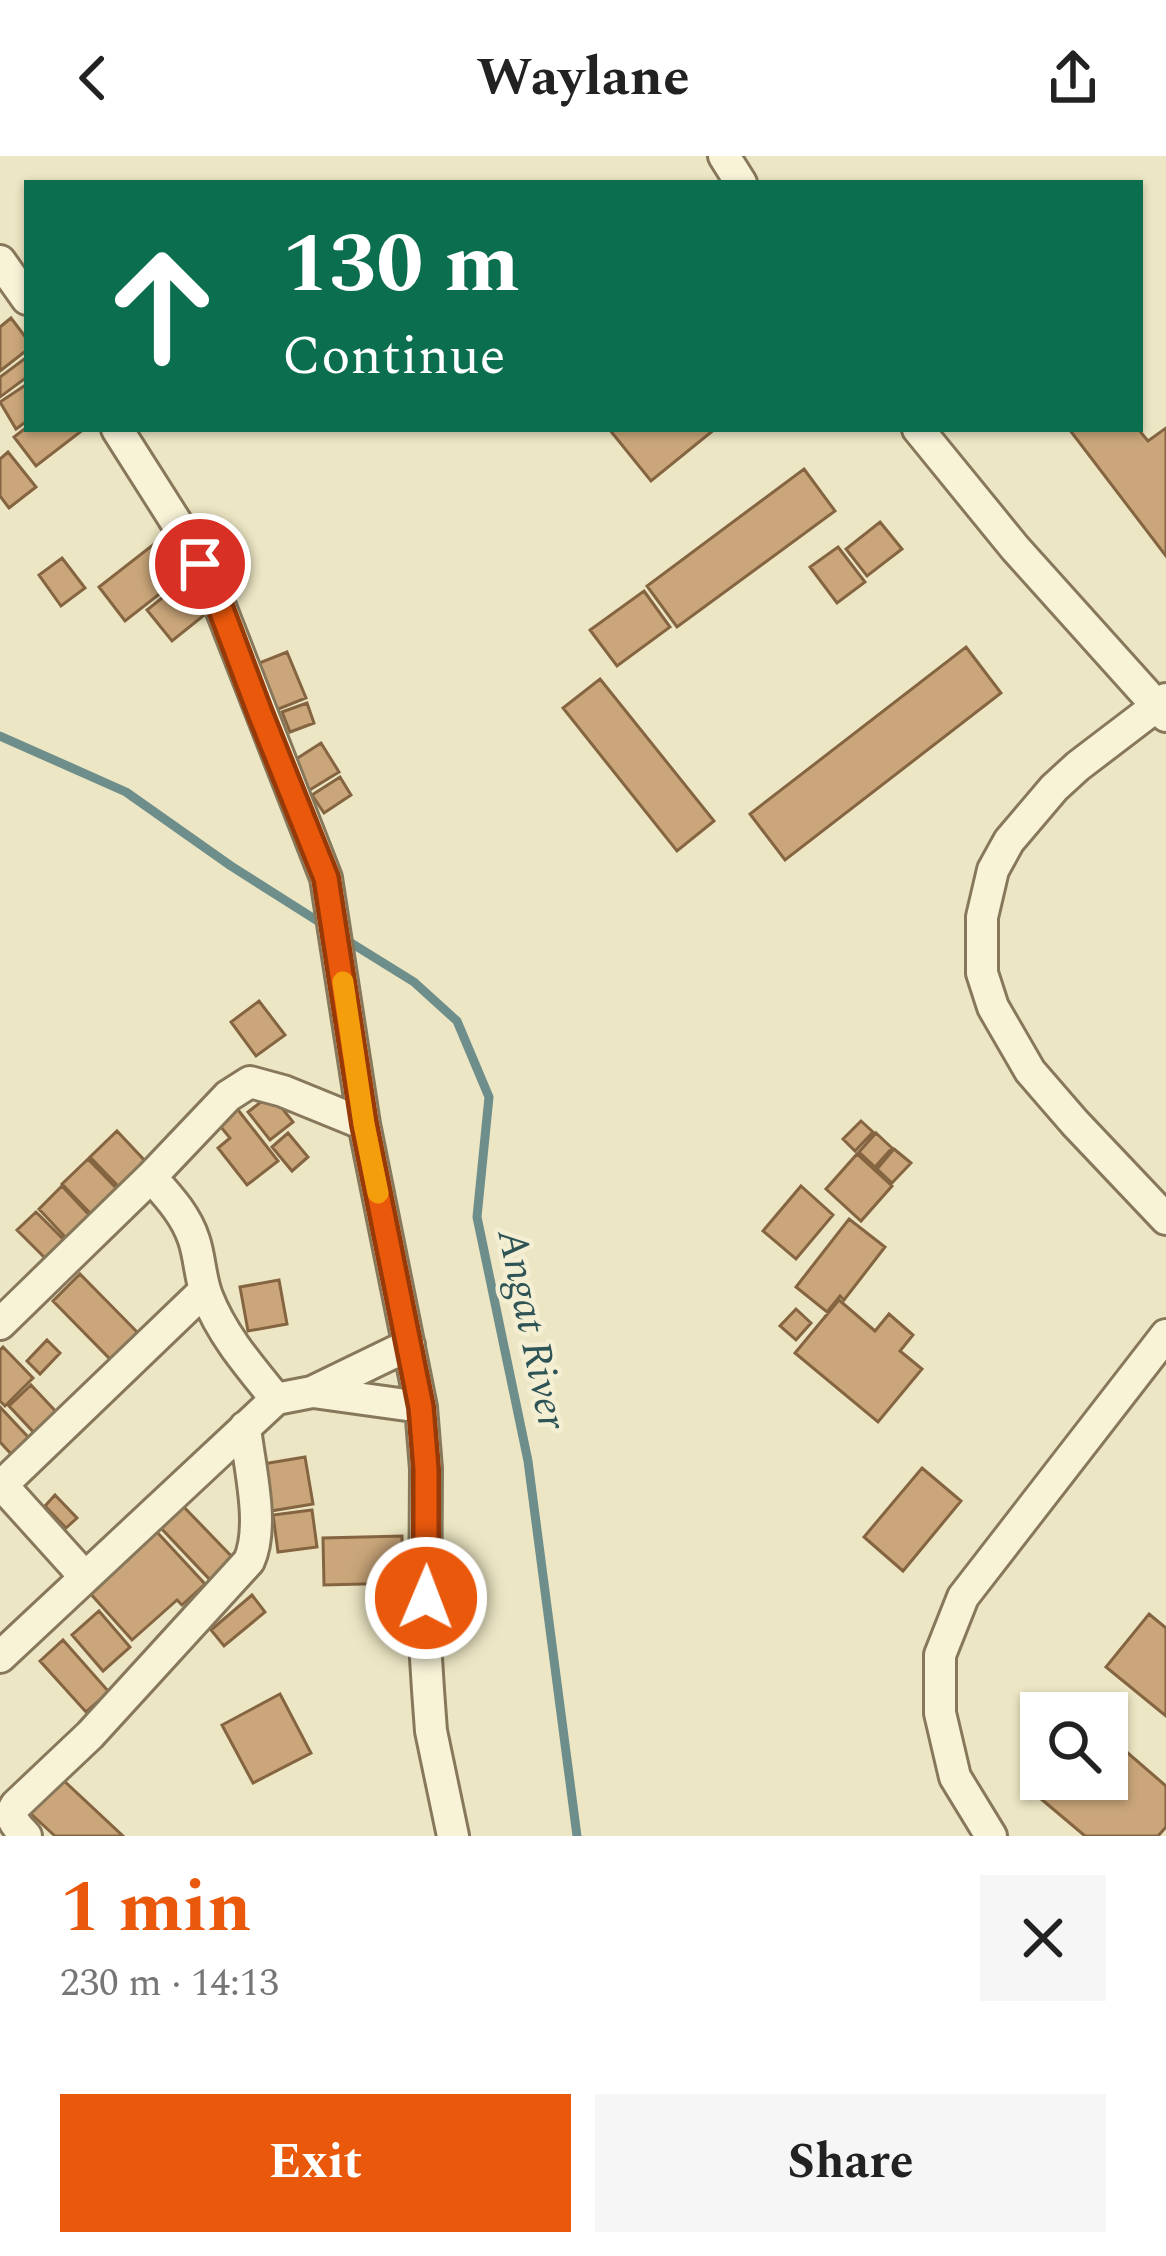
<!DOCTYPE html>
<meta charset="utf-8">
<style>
body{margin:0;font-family:Spectral,serif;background:#f6f6f6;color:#222;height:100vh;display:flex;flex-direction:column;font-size:45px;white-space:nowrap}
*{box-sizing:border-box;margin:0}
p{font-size:39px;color:#767676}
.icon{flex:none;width:66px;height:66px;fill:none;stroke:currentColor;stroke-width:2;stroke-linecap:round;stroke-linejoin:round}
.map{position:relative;height:1680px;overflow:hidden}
.side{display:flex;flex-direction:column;background:#fff;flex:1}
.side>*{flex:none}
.banner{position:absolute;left:24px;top:24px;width:1119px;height:252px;border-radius:0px;box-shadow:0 3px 9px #0004;background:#0b6e4f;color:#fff;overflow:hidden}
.buttons{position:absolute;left:1020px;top:1536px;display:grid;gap:24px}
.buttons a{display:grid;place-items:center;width:108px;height:108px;border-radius:0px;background:#fff;box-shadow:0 3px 9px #0004;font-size:60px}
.pin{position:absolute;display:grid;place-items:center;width:102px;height:102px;color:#fff;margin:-51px;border:6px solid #fff;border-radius:50%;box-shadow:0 3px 12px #0007}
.me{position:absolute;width:132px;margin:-66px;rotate:1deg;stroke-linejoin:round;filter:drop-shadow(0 0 9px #0008)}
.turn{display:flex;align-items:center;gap:42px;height:252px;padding:0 60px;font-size:54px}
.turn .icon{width:156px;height:156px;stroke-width:2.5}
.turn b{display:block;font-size:84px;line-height:102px}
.round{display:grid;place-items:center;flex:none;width:126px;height:126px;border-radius:0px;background:#f6f6f6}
.headline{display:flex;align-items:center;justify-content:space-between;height:204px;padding:0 60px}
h1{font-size:72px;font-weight:700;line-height:90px;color:#ea580c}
.button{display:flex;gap:24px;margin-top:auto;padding:24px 60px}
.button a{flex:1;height:138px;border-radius:0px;background:#ea580c;color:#fff;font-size:48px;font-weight:700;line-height:138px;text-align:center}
.button a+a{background:#f6f6f6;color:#222}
header{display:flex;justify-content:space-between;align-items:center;height:156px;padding:0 60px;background:#fff;font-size:54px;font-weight:700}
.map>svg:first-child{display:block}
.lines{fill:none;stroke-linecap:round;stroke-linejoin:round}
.stream{stroke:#6d8e8a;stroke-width:9}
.building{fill:#caa67a;stroke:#856541;stroke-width:3}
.minor-casing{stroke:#87785b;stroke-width:36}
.minor{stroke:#f8f2d7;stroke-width:30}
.route-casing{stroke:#983908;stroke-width:30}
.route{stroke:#ea580c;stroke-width:21}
.slow{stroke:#f59e0b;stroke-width:21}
.labels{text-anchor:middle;stroke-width:9;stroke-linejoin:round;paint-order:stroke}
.water-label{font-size:42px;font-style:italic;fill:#2e5456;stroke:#f4efd3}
</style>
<header><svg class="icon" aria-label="back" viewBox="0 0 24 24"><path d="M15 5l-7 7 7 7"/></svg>Waylane<svg class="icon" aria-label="share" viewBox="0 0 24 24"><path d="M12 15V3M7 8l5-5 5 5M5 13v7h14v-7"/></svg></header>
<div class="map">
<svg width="1166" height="1680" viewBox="0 0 1166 1680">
<rect width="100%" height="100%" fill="#ede6c4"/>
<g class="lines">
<path class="stream" d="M 0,580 L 126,636 L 231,710 L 324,769
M 343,782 L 414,826 L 457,865 L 489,941 L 477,1061 L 528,1305 L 577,1680"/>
</g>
<path class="building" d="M 11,162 L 27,183 L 27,194 L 0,215 L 0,171 Z
M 27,201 L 27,221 L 0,241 L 0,221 Z
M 27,228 L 27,265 L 16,273 L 0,246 Z
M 27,271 L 27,273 L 84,273 L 36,310 L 14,281 Z
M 1166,272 L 1166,400 L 1069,273 L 1138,273 L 1148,285 Z
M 609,273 L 715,273 L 651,325 Z
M 8,296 L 36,331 L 9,352 L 0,340 L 0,303 Z
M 804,313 L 835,355 L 677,471 L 647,430 Z
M 880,366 L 902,393 L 867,420 L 846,393 Z
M 163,381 L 189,415 L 125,465 L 99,431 Z
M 838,391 L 865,426 L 837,447 L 810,411 Z
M 62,402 L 85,432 L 61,450 L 39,419 Z
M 183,425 L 208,456 L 172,485 L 147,454 Z
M 644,435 L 670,471 L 617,510 L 590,474 Z
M 966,491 L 1001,537 L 785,704 L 750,658 Z
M 287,496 L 306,542 L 271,556 L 252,510 Z
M 600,523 L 714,665 L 677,695 L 563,552 Z
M 307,547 L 314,567 L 290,576 L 282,556 Z
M 321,587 L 339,616 L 308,635 L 290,607 Z
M 340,621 L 351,639 L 324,657 L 312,639 Z
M 259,845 L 285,879 L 256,900 L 231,866 Z
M 271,938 L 293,966 L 270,984 L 248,956 Z
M 235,950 L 278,1005 L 247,1029 L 218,992 L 230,982 L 216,965 Z
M 861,965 L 873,976 L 855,995 L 843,983 Z
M 117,975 L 147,1007 L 120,1032 L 90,1001 Z
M 288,977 L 308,1001 L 292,1015 L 272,991 Z
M 876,977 L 892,992 L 875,1011 L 859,996 Z
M 894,993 L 911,1007 L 892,1027 L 877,1013 Z
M 857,998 L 892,1030 L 861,1065 L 826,1033 Z
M 88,1003 L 118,1034 L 92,1059 L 62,1028 Z
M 62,1030 L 91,1061 L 67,1083 L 39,1053 Z
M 801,1030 L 833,1059 L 796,1103 L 763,1075 Z
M 36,1056 L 66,1086 L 47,1104 L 17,1074 Z
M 849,1063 L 885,1091 L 844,1144 L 840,1140 L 827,1156 L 796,1131 Z
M 80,1118 L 140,1179 L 113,1206 L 53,1145 Z
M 279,1124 L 287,1168 L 248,1175 L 240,1131 Z
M 839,1144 L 875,1175 L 889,1158 L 913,1179 L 900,1195 L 922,1213 L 878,1266 L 795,1197 Z
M 796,1153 L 811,1167 L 796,1184 L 780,1170 Z
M 47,1184 L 60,1197 L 40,1218 L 27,1205 Z
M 3,1191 L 33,1222 L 5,1250 L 0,1245 L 0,1194 Z
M 31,1229 L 61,1261 L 39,1282 L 9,1250 Z
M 0,1251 L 30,1283 L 13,1300 L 0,1286 Z
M 305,1301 L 313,1348 L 271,1355 L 263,1308 Z
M 922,1312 L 961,1345 L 903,1415 L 864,1381 Z
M 55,1339 L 77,1362 L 66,1372 L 45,1350 Z
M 181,1348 L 237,1406 L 214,1428 L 159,1370 Z
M 312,1354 L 317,1391 L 278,1396 L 273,1359 Z
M 156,1375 L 205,1428 L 182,1449 L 177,1444 L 132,1484 L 89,1436 Z
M 402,1380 L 403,1427 L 324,1429 L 323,1382 Z
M 252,1439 L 265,1456 L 224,1490 L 211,1474 Z
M 99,1455 L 130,1491 L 103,1515 L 72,1479 Z
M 1149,1458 L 1166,1472 L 1166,1560 L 1106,1511 Z
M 63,1484 L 109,1536 L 86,1556 L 40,1505 Z
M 280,1538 L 311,1597 L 253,1627 L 222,1569 Z
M 1102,1538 L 1122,1555 L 1107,1573 L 1107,1557 L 1087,1555 Z
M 1107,1579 L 1166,1630 L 1166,1671 L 1158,1680 L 1085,1680 L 1040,1642 L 1057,1623 L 1107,1623 Z
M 62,1623 L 123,1680 L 55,1680 L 30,1657 Z"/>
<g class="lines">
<g class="minor-casing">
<path id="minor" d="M 724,0 L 741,27
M 0,105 L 27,143
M 117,273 L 183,377 L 216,440 L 326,722 L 364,968 L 421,1251 L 426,1313 L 425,1486 L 428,1534 L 431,1575 L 453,1680
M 918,273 L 1015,392 L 1166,560
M 1166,543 L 1078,610 L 1054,632 L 1009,685 L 993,714 L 982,761 L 982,817 L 993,851 L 1030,915 L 1075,967 L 1166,1063
M 151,1021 C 168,1040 186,1059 194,1084 C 200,1102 200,1122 207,1140 C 222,1179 250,1211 276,1243
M 0,1168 L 151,1021 L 228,940 L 250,926 L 283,935 L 364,968
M 313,1236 L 421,1251
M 2,1329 L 85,1421
M 0,1331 L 204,1135
M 0,1501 L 276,1243 L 312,1236 L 409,1189
M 26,1680 C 17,1670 7,1662 16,1649 L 90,1579 L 249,1405 C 265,1369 249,1310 245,1271
M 991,1680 L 955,1621 L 940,1557 L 940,1499 L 963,1441 L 1166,1179"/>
</g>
<use href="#minor" class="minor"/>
</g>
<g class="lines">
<g class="route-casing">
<path id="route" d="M 200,408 L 216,440 L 260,557 L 326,722 L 364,968 L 421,1251 L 426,1313 L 426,1442"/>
</g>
<use href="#route" class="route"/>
<path class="slow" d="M 343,826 L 364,968 L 378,1037"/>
</g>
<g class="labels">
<g class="water-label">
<text transform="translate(534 1173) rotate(78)" y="15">Angat River</text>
</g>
</g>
</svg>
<div class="buttons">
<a><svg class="icon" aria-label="search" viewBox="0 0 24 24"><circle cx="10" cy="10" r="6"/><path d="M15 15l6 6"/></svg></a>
</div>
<div class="pin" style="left:200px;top:408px;background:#d93025"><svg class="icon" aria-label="arrive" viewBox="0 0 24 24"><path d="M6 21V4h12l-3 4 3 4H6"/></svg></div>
<svg class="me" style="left:426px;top:1442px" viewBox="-20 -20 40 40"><circle r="17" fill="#ea580c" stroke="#fff" stroke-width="3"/><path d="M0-11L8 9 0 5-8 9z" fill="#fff"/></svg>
<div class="banner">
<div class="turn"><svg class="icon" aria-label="ahead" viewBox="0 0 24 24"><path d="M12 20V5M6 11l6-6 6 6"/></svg><div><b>130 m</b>Continue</div></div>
</div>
</div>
<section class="side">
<div class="headline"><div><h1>1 min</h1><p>230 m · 14:13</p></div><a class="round"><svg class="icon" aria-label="close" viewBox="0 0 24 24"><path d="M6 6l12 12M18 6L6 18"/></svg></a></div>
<div class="button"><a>Exit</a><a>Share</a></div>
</section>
